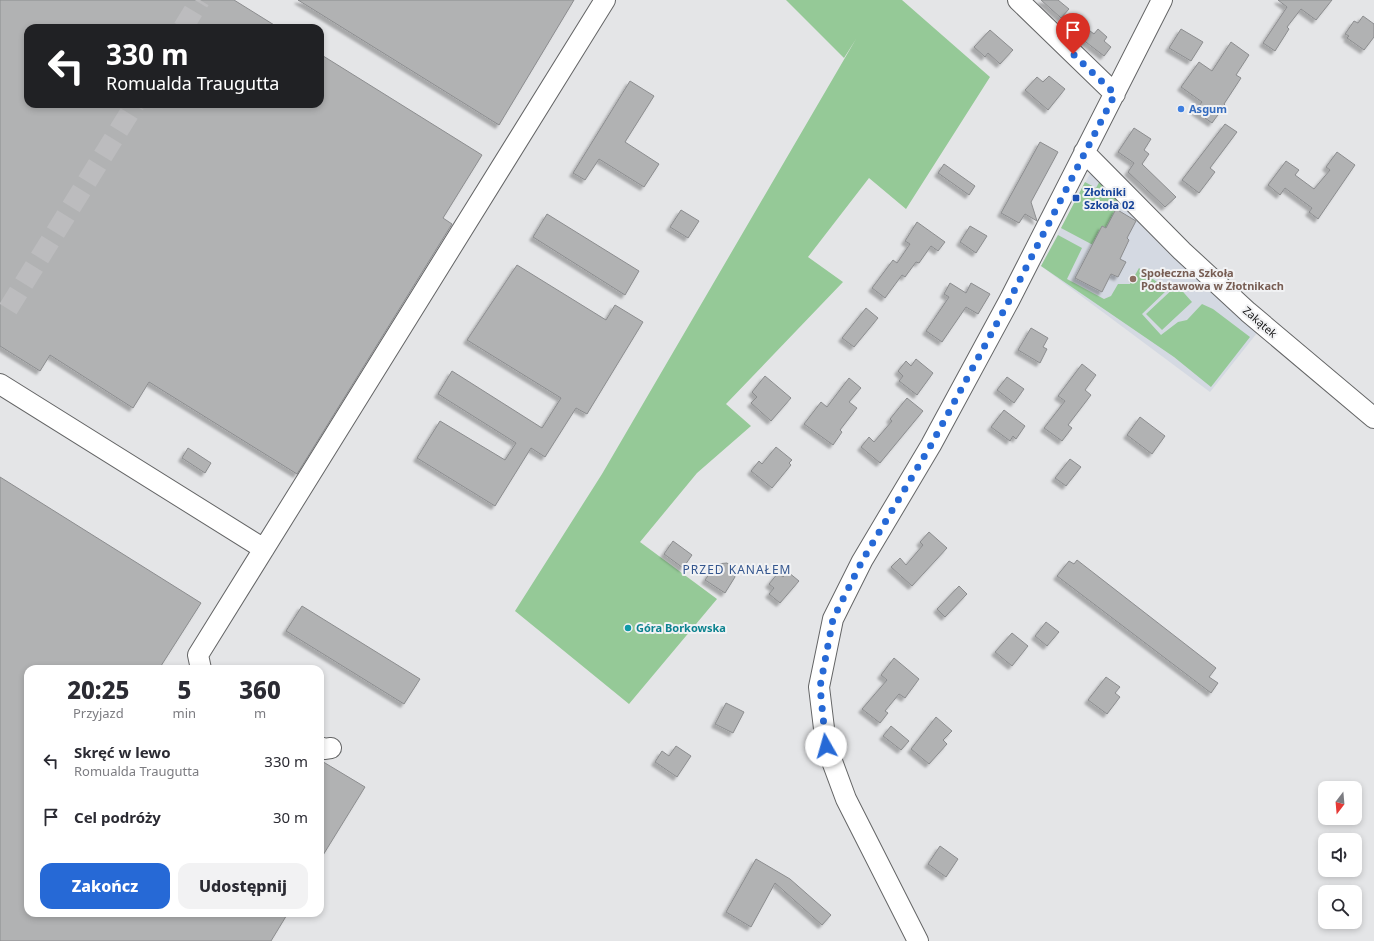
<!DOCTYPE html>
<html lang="pl">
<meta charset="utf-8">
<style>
body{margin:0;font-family:"Noto Sans",sans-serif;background:#f2f2f3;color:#2b2b33;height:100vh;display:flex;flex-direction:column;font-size:15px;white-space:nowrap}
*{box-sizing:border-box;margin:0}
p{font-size:13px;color:#7c7c81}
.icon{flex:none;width:22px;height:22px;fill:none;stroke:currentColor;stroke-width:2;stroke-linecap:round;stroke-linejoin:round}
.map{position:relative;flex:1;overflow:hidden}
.details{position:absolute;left:24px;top:665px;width:300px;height:252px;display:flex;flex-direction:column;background:#fff;border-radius:12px;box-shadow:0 2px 6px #0003}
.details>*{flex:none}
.banner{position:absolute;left:24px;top:24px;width:300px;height:84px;border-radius:12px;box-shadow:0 2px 6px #0003;background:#202124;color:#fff;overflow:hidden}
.needle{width:26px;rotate:196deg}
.fabs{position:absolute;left:1318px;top:781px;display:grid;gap:8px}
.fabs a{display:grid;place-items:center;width:44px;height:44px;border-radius:8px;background:#fff;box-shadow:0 2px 6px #0003;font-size:20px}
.pin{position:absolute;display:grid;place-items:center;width:34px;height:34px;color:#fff;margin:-41px -17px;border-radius:50% 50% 50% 0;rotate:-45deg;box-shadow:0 0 4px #0007}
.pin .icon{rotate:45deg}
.me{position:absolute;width:44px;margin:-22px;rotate:353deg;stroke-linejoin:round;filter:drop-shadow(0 0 3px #0008)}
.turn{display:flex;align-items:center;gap:14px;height:84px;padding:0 16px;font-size:18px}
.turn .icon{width:52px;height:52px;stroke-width:2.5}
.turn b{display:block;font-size:28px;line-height:34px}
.eta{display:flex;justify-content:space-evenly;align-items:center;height:68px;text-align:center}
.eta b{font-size:24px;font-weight:800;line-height:28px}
.cta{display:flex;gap:8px;margin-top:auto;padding:8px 16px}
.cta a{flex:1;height:46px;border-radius:12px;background:#2669d6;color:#fff;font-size:16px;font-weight:800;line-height:46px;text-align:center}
.cta a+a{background:#f2f2f3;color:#2b2b33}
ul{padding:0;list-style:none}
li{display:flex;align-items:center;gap:12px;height:56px;padding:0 16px}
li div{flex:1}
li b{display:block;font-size:15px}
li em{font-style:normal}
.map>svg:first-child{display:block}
.built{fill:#d4d9e2}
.green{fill:#95c997}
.building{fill:#b1b2b3;stroke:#8c8d8f;filter:url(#shadow)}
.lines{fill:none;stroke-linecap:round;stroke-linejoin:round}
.minor-tunnel{stroke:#bcbcbe;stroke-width:20;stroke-dasharray:20 10;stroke-linecap:butt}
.minor-casing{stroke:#646566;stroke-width:22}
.minor{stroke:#fff;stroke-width:20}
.route{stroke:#2669d6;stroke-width:7;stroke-dasharray:0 12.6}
.shop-dot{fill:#3f7fe0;stroke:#f1f2f4;stroke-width:1.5}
.transit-dot{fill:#1a4fb4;stroke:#f1f2f4;stroke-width:1.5}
.education-dot{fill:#8d6e63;stroke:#f1f2f4;stroke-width:1.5}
.culture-dot{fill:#0f9aa8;stroke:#f1f2f4;stroke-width:1.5}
.labels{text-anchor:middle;stroke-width:4;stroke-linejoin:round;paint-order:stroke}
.shop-label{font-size:11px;font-weight:bold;fill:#366cbe;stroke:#f1f2f4;text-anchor:start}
.transit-label{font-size:11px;font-weight:bold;fill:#164399;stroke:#f1f2f4;text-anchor:start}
.education-label{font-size:11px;font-weight:bold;fill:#785e54;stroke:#f1f2f4;text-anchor:start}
.street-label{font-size:11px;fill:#1a1a1b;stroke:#f1f2f4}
.culture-label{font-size:11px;font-weight:bold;fill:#0d838f;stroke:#f1f2f4;text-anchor:start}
.neighbourhood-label{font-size:12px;letter-spacing:1px;fill:#34568e;stroke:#f1f2f4}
</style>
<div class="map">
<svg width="1374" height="941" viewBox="0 0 1374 941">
<defs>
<filter id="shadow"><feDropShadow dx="-3.5" dy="3.5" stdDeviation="1" flood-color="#0004"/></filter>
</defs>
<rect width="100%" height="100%" fill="#e4e5e7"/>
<path class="built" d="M 1093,168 L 1261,328 L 1210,392 L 1041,266 Z"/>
<path class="green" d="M 786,0 L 902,0 L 990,77 L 906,209 L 869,178 L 808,257 L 843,282 L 726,404 L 751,426 L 697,473 L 640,542 L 717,599 L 629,704 L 515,611 L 602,474 L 856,39 L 844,58 Z
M 1102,177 L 1123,197 L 1106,228 L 1102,226 L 1093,245 L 1061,228 L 1085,182 L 1096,188 Z
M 1058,235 L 1082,248 L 1067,279 L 1104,299 L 1111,296 L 1118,284 L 1130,284 L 1139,268 L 1167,290 L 1142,314 L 1161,335 L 1178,322 L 1187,320 L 1202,304 L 1213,309 L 1250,337 L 1211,387 L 1174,357 L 1041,266 Z
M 1177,285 L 1192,302 L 1162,330 L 1146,314 Z"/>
<path class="building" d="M 0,0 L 234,0 L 279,28 L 28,28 L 28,104 L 320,104 L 320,54 L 482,155 L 443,218 L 452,224 L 297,474 L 149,382 L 133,408 L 50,355 L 40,371 L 0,346 Z
M 298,0 L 574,0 L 499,125 Z
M 1041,0 L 1058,0 L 1069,9 L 1061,18 Z
M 1278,0 L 1332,0 L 1316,20 L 1301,9 L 1287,27 L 1289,29 L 1275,51 L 1263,43 L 1287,7 Z
M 1363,16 L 1374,24 L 1374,37 L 1364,50 L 1347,38 L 1349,36 L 1345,34 L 1354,21 L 1358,23 Z
M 1085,27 L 1094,34 L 1098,29 L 1107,37 L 1104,41 L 1111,47 L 1104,56 L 1078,36 Z
M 1181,29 L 1203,42 L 1191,61 L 1169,48 Z
M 990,30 L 1013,50 L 1000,64 L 988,53 L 985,57 L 974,47 Z
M 1231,42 L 1249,55 L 1236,75 L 1241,78 L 1224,104 L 1225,105 L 1212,123 L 1195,111 L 1202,102 L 1181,87 L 1199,62 L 1212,71 Z
M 1049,76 L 1065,89 L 1048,110 L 1025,90 L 1037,77 L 1043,82 Z
M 630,81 L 654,96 L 625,142 L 659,164 L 644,187 L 599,159 L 585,180 L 573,173 Z
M 1225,124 L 1237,132 L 1210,168 L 1215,172 L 1199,193 L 1182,180 Z
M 1134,128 L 1151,139 L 1144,150 L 1149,154 L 1142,164 L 1176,197 L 1165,207 L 1128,172 L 1134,163 L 1118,152 Z
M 1040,142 L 1058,152 L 1031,202 L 1037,221 L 1025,214 L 1019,223 L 1001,213 Z
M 1337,152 L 1355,165 L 1318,219 L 1309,212 L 1312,208 L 1285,188 L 1280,195 L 1268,185 L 1286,161 L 1299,170 L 1295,175 L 1314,189 L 1330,170 L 1326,167 Z
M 944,164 L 975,186 L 969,195 L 938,173 Z
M 1116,209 L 1136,221 L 1127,238 L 1129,240 L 1120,259 L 1126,262 L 1118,277 L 1111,274 L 1102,292 L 1075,278 L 1102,226 L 1106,228 Z
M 681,210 L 699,221 L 688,238 L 670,227 Z
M 547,214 L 639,271 L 625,295 L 533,237 Z
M 917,222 L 945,242 L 938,251 L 931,246 L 919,263 L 916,262 L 905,277 L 902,275 L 885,298 L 872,288 L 893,260 L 897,263 L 910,244 L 905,241 Z
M 970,226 L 987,236 L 976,253 L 960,242 Z
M 517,265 L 606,320 L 615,305 L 643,322 L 587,414 L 576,408 L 545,457 L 531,448 L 495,506 L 417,458 L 440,421 L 505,460 L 516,443 L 438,394 L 452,371 L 542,428 L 561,398 L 467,340 Z
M 950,283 L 966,293 L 971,283 L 990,294 L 978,314 L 966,307 L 942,342 L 926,331 L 949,297 L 944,294 Z
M 866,308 L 878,318 L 854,347 L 842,338 Z
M 1031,328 L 1048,338 L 1043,347 L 1047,349 L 1040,363 L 1018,350 Z
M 916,359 L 933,373 L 917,395 L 899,381 L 903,376 L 898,371 L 906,361 L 911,366 Z
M 1082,364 L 1096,375 L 1085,390 L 1091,395 L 1068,425 L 1072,428 L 1062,441 L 1044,428 L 1065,401 L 1058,396 Z
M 765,376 L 791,398 L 771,421 L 751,403 L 757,397 L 752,392 Z
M 1007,377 L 1024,389 L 1014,403 L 997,390 Z
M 849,378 L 861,388 L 849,402 L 857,408 L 840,430 L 842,432 L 833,445 L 804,424 L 821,402 L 827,407 Z
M 907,398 L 923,411 L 880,463 L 861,447 L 869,437 L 874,442 L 892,421 L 890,419 Z
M 1004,410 L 1025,426 L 1016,439 L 1013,436 L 1010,441 L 991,427 Z
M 1140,417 L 1165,436 L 1152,454 L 1127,435 Z
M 776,447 L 792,460 L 789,463 L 791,465 L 772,488 L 751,471 L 759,461 L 762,464 Z
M 188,448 L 211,463 L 205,473 L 182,458 Z
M 1070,459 L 1081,467 L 1066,486 L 1055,478 Z
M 0,477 L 201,603 L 159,669 L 28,669 L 28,913 L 288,913 L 271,941 L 0,941 Z
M 929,532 L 947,548 L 912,586 L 891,567 L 900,558 L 906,565 L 923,545 L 920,542 Z
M 673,541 L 692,555 L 683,568 L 664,554 Z
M 1077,560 L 1216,668 L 1209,677 L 1218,683 L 1211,693 L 1057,576 L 1069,561 L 1074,564 Z
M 727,563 L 731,566 L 735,577 L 725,593 L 705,580 L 716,564 Z
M 788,572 L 799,581 L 780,603 L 769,594 L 774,588 L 769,584 L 778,573 L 783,577 Z
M 959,586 L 967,594 L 945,617 L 937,609 Z
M 302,606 L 420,679 L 404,704 L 286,631 Z
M 1046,622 L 1059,632 L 1047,646 L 1035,636 Z
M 1012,633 L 1028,646 L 1012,666 L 995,652 Z
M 894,658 L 919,679 L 905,698 L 899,694 L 885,711 L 888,713 L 880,723 L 862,709 L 887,680 L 881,675 Z
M 1106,677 L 1120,687 L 1115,693 L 1120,697 L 1107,714 L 1088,700 Z
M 726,703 L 744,712 L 733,733 L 715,724 Z
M 936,717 L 952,731 L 943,740 L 947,744 L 929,764 L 911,749 Z
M 891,726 L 909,741 L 901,750 L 883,736 Z
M 676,746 L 691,756 L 677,777 L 655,762 L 662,751 L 669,756 Z
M 320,760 L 365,787 L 320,860 Z
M 940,846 L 958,859 L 946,877 L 928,864 Z
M 756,859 L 790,879 L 831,915 L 822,925 L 775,883 L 751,927 L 726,912 Z"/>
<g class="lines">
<path class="minor-tunnel" d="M 183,28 L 200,0
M 8,309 L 135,104"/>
<g class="minor-casing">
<path id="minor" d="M 1018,0 L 1115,94
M 1084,152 L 1182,251 L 1248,312 L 1374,418
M 0,384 L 264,549
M 201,669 L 198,655 L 605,0
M 320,747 L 324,749 L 331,748
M 918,941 L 846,799 L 826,745 L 819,687 L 833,619 L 862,561 L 931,445 L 1010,299 L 1162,0"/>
</g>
<use href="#minor" class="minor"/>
</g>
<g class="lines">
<path class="route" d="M 826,746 L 820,687 L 833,619 L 862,561 L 931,445 L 1010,299 L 1115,94 L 1073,54"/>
</g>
<circle class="shop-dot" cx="1181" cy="109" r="4"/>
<rect class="transit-dot" x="1072" y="194" width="8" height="8" rx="2"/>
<circle class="education-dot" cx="1133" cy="279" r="4"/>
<circle class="culture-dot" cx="628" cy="628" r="4"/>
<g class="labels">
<g class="shop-label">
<text x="1189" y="113">Asgum</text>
</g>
<g class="transit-label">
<text x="1084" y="196">Złotniki<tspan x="1084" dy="13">Szkoła 02</tspan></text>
</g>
<g class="education-label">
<text x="1141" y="277">Społeczna Szkoła<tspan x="1141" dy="13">Podstawowa w Złotnikach</tspan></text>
</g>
<g class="street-label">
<text transform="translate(1260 322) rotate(41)" y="4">Zakątek</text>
</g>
<g class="culture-label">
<text x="636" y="632">Góra Borkowska</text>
</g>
<g class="neighbourhood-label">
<text x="737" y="574">PRZED KANAŁEM</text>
</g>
</g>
</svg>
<div class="fabs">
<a><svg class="needle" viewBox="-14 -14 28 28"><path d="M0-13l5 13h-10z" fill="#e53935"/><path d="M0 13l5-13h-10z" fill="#7c7c81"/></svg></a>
<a><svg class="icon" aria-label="sound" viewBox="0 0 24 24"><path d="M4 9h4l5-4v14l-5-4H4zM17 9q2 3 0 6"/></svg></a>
<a><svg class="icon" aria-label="search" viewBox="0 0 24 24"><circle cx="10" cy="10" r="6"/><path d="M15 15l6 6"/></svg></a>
</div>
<div class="pin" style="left:1073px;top:54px;background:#d93025"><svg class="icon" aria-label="arrive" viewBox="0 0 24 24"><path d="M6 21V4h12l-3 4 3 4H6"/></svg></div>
<svg class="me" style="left:826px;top:746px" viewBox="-20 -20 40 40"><circle r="19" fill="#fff"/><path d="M0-13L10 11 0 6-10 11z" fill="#2669d6"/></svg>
<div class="banner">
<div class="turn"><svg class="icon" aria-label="left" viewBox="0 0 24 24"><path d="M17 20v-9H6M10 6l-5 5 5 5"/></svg><div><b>330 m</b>Romualda Traugutta</div></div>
</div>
<section class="details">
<div class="eta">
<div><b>20:25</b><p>Przyjazd</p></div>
<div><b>5</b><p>min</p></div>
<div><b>360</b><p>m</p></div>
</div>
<ul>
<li><svg class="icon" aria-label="left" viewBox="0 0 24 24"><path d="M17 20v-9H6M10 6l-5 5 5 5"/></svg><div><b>Skręć w lewo</b><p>Romualda Traugutta</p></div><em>330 m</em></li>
<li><svg class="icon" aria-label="arrive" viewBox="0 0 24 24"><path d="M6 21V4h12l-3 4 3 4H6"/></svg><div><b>Cel podróży</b></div><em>30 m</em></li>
</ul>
<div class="cta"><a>Zakończ</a><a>Udostępnij</a></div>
</section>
</div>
